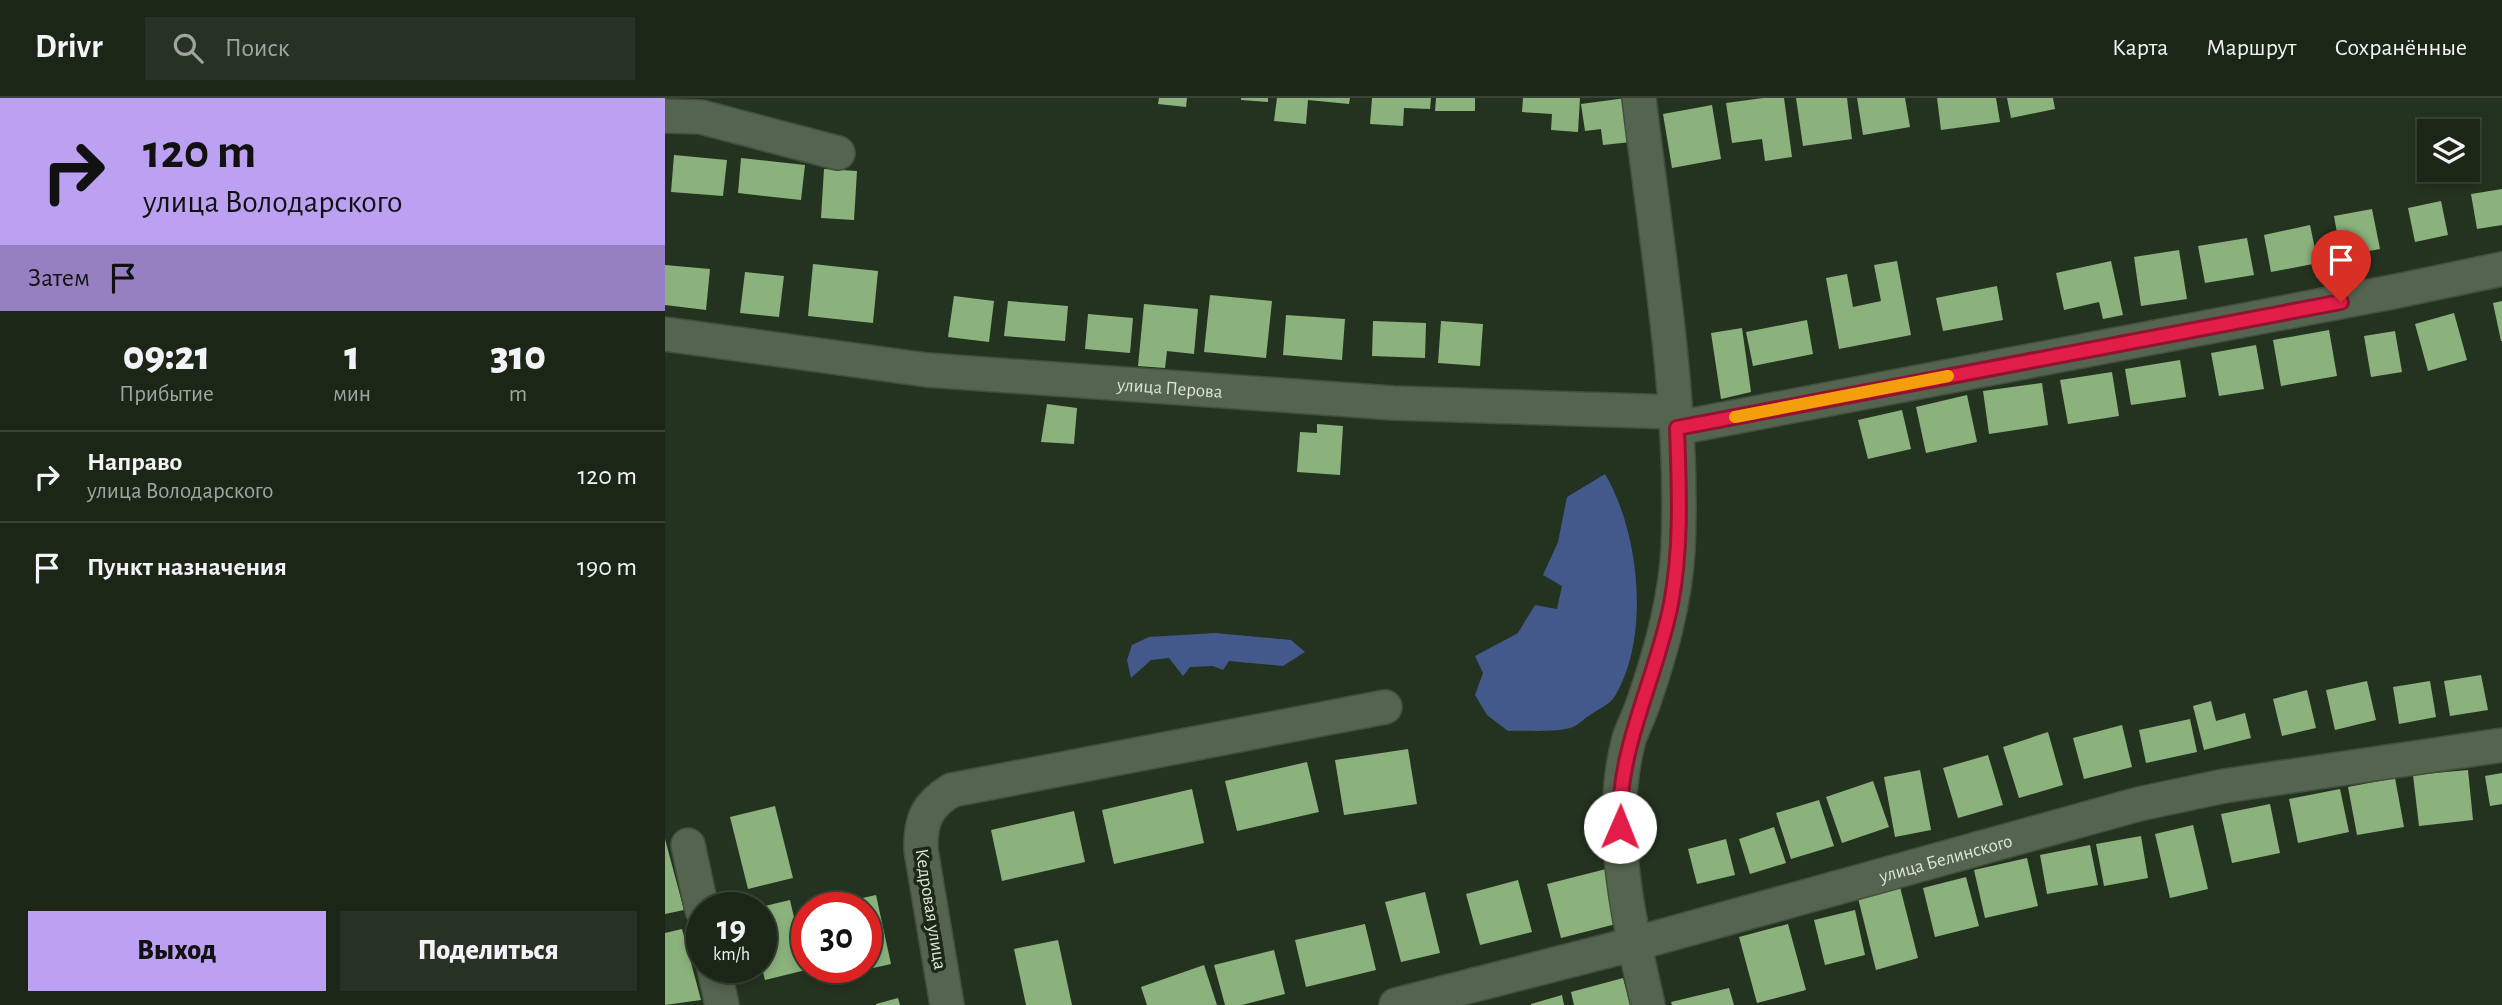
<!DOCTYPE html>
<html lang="ru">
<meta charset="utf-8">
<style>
body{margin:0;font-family:"Alegreya Sans",sans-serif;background:#283224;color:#f1f3f6;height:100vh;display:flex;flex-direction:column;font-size:26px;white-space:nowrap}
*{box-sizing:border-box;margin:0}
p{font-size:23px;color:#a0a5a1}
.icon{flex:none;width:38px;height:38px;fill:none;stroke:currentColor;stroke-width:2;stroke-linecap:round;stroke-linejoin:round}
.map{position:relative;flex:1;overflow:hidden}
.panel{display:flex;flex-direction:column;background:#1b2617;width:665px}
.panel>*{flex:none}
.top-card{background:#bca0f2;color:#111;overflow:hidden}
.fabs{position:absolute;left:1752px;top:21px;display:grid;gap:14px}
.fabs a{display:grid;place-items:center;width:63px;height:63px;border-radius:0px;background:#1b2617;box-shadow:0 4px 10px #0003,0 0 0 2px #394336;font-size:35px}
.speed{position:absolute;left:21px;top:794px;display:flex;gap:14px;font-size:35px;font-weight:700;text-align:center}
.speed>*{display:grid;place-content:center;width:91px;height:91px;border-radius:50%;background:#1b2617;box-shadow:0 4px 10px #0003,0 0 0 2px #394336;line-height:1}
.speed small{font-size:18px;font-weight:400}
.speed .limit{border:10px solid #d22;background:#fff;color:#111}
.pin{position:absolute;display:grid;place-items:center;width:60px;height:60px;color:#fff;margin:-72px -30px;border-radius:50% 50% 50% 0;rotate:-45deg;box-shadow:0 0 7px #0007}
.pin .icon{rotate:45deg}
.me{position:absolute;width:77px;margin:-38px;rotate:1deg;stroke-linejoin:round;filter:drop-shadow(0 0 5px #0008)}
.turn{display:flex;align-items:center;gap:24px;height:147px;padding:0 28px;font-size:32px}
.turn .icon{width:91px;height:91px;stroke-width:2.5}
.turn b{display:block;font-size:49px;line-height:60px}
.then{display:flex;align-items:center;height:66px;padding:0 28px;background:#0003;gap:14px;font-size:26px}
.eta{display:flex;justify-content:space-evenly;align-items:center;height:119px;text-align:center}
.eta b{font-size:42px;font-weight:800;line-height:49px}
.cta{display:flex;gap:14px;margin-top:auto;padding:14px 28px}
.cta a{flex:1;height:80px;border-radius:0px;background:#bca0f2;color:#111;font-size:28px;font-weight:800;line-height:80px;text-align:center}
.cta a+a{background:#283224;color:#f1f3f6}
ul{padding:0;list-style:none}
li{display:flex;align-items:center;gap:21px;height:91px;padding:0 28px;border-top:2px solid #394336}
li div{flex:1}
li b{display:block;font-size:26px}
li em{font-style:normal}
header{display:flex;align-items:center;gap:42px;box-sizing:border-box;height:98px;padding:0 35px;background:#1b2617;border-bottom:2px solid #394336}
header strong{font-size:33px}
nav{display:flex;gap:38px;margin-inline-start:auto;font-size:24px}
.search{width:490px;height:63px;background:#283224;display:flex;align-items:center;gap:18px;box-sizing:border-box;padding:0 24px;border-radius:0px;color:#a0a5a1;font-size:26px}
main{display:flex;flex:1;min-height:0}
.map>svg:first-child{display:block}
.water{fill:#43598b}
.building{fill:#8bb27d}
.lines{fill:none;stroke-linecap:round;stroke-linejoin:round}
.minor-casing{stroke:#434f3e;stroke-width:36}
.minor{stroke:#54644e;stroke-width:33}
.route-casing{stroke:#92132f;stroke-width:18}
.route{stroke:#e11d48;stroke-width:12}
.slow{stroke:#f59e0b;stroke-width:12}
.labels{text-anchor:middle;stroke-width:7;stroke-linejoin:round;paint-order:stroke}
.street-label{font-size:19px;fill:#dbe4d7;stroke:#1b2916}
</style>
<header>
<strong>Drivr</strong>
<div class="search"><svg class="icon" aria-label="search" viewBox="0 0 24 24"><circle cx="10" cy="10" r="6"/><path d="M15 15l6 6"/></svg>Поиск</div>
<nav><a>Карта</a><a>Маршрут</a><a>Сохранённые</a></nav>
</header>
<main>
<section class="panel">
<div class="top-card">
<div class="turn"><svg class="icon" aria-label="right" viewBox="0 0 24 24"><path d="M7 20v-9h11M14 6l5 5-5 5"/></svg><div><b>120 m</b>улица Володарского</div></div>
<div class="then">Затем<svg class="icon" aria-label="arrive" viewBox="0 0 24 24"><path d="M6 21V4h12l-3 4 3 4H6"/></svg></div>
</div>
<div class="eta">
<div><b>09:21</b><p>Прибытие</p></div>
<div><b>1</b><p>мин</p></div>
<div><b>310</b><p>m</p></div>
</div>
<ul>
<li><svg class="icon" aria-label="right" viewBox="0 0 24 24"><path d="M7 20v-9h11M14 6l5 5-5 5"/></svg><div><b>Направо</b><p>улица Володарского</p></div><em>120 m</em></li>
<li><svg class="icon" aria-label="arrive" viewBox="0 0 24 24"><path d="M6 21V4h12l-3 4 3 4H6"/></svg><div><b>Пункт назначения</b></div><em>190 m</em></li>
</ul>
<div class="cta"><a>Выход</a><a>Поделиться</a></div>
</section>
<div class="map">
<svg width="1837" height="907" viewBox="0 0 1837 907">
<rect width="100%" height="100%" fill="#24331f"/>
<path class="water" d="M 940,376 C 974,433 986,538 950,598 C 946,606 933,611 925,617 C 920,620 913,627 908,629 C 890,635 862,632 843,633 L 822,617 L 810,597 L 818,575 L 810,558 L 853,535 L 870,507 L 892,511 L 897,488 L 878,477 L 893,444 L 902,399 Z
M 550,535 L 626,542 L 640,554 L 618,568 L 564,563 L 558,572 L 548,568 L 525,569 L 518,578 L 504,560 L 486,562 L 466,580 L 462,562 L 467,547 L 484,539 Z"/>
<path class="building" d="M 494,0 L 522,0 L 521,9 L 493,6 Z
M 576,0 L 603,0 L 603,4 L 576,2 Z
M 612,0 L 685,0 L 684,6 L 643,2 L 641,26 L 609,23 Z
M 707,0 L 766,0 L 765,11 L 739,10 L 738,28 L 705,26 Z
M 771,0 L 810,0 L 810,13 L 770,13 Z
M 858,0 L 915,0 L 913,34 L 886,32 L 887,16 L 857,14 Z
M 961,0 L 966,44 L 938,47 L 936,31 L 920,33 L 916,6 Z
M 1098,0 L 1119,0 L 1127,59 L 1100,63 L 1097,41 L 1067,45 L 1061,5 Z
M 1131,0 L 1182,0 L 1187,41 L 1138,48 Z
M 1192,0 L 1240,0 L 1245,29 L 1198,37 Z
M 1272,0 L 1331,0 L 1335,24 L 1276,32 Z
M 1342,0 L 1388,0 L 1390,11 L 1346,20 Z
M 1047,7 L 1056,61 L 1007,70 L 998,16 Z
M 9,57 L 62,62 L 58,98 L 6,94 Z
M 76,60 L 140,67 L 136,102 L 73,95 Z
M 159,71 L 192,73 L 189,122 L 156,120 Z
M 1837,91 L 1837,127 L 1812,131 L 1806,96 Z
M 1776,103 L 1783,137 L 1750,144 L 1743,110 Z
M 1707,111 L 1715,151 L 1676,158 L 1669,118 Z
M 1645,127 L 1653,165 L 1606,174 L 1599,137 Z
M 1582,140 L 1589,177 L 1540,185 L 1533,148 Z
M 1514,152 L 1522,201 L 1476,208 L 1469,159 Z
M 1232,163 L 1246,237 L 1174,251 L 1161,180 L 1182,176 L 1188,209 L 1216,203 L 1209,167 Z
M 1446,163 L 1458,217 L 1438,221 L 1434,204 L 1399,212 L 1391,175 Z
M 148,166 L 213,173 L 208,225 L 143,218 Z
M 0,167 L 45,171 L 41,212 L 0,207 Z
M 80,174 L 119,178 L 114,219 L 75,215 Z
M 1332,188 L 1338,222 L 1278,233 L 1271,200 Z
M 545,197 L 607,203 L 601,260 L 539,254 Z
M 289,198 L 329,203 L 324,244 L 283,239 Z
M 343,203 L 403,208 L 400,243 L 339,238 Z
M 1837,203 L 1837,243 L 1836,243 L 1828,205 Z
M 479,206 L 533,211 L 529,256 L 502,253 L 500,270 L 473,268 Z
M 1789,215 L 1802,262 L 1763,273 L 1750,226 Z
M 423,216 L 468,220 L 465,255 L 420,251 Z
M 621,217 L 680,221 L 677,262 L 618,257 Z
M 1142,222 L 1148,256 L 1088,268 L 1081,234 Z
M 708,223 L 761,225 L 760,260 L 707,258 Z
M 776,223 L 818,226 L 815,268 L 773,265 Z
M 1077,230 L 1086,294 L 1056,301 L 1046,235 Z
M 1664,232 L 1672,278 L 1616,288 L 1608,242 Z
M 1730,233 L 1737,274 L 1706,279 L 1699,238 Z
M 1591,247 L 1599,291 L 1554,298 L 1546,255 Z
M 1515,262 L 1521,299 L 1466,307 L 1460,271 Z
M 1447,274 L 1454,318 L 1403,326 L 1395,282 Z
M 1377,285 L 1383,327 L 1324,336 L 1318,293 Z
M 1302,297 L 1312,344 L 1261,355 L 1251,309 Z
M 382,306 L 412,310 L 409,346 L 376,344 Z
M 1237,312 L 1246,351 L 1203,361 L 1193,322 Z
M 652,326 L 678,328 L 675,377 L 632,374 L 635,334 L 652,335 Z
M 1816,577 L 1823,612 L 1785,618 L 1779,583 Z
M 1702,583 L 1711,622 L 1670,632 L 1661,592 Z
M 1765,583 L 1771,619 L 1734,626 L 1728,589 Z
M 1642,592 L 1651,630 L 1617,638 L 1608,601 Z
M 1546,603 L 1551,623 L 1580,615 L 1586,640 L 1539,652 L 1528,608 Z
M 1525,621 L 1532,654 L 1481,665 L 1474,632 Z
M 1457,627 L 1467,669 L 1419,681 L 1408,640 Z
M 1383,634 L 1398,687 L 1354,700 L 1338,649 Z
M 743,651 L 752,706 L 679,717 L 670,662 Z
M 1323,657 L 1338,707 L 1293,720 L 1278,670 Z
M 642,664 L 654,714 L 572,733 L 560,683 Z
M 1255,672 L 1266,732 L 1230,739 L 1219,679 Z
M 1803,672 L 1808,722 L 1754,728 L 1748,677 Z
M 1837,675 L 1837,706 L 1825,708 L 1820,678 Z
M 1730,680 L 1739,729 L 1692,737 L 1683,689 Z
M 1208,683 L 1224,729 L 1177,745 L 1161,699 Z
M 527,691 L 539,745 L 449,766 L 437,712 Z
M 1675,691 L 1684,734 L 1633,745 L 1624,701 Z
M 1154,702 L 1169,748 L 1126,761 L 1111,715 Z
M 1605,706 L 1615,755 L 1567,765 L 1556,716 Z
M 110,708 L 128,780 L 83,791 L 65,719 Z
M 409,713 L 420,764 L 337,783 L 326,732 Z
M 1528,727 L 1543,791 L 1505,800 L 1490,736 Z
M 1109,729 L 1121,765 L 1085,776 L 1074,741 Z
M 1476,738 L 1483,780 L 1439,788 L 1431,746 Z
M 0,741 L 19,812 L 0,816 Z
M 1061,741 L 1070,777 L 1032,786 L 1023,751 Z
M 1425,747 L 1433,787 L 1382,796 L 1375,757 Z
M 1362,760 L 1373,808 L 1320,820 L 1309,772 Z
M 941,771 L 955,825 L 896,840 L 882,786 Z
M 1301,779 L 1314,828 L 1270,839 L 1258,790 Z
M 853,782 L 867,834 L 815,847 L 801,796 Z
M 1235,789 L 1253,860 L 1211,872 L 1193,800 Z
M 760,794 L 775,855 L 736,864 L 720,804 Z
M 211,797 L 226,866 L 186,875 L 185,870 L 201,870 L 201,810 L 172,810 L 171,806 Z
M 125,802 L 141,872 L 100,882 L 96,866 L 96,809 Z
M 1190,812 L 1200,857 L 1160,867 L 1149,822 Z
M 700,826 L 711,872 L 641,889 L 630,842 Z
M 1123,826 L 1141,892 L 1092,905 L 1074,839 Z
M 17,831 L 36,902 L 0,907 L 0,835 Z
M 393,842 L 407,907 L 361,907 L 349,851 Z
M 609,852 L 620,896 L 577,907 L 560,907 L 549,867 Z
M 539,867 L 552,907 L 482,907 L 476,889 Z
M 958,880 L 965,907 L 909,907 L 906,894 Z
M 1064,890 L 1069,907 L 1007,907 L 1006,904 Z
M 897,897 L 899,907 L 866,907 L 866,906 Z
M 233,900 L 235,907 L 211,907 L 211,906 Z"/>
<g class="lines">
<g class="minor-casing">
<g id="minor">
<path d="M 974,0 C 991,146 1020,306 1013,452 C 1010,505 995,557 978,606 C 974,618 968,629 964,641 C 941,727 964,822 983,907"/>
<path d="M 0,18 L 36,19 L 173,55"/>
<path id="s1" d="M 0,236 L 262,272 L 728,305 L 1010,314"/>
<path d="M 1012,330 L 1727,194 L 1837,171"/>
<path d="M 23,747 L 37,812"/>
<path d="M 49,870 L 57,907"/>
<path d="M 282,907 L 256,752 C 255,722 262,707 287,692 L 720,609"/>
<path id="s2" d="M 731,907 L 969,846 L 1474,706 L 1559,688 L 1837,647"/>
</g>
</g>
<use href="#minor" class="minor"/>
</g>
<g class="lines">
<g class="route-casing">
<path id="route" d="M 955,729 C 952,650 991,582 1006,506 C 1017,448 1014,388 1012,330 L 1676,204"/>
</g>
<use href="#route" class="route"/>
<path class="slow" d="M 1070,319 L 1283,278"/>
</g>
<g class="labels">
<g class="street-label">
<text dy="7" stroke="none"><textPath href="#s1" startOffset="508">улица Перова</textPath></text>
<text dy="7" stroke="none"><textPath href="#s2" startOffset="569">улица Белинского</textPath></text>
<text transform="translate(267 811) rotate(81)" y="7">Кедровая улица</text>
</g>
</g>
</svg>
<div class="fabs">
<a><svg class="icon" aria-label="layers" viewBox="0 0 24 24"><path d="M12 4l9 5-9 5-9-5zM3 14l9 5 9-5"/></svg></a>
</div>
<div class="speed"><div>19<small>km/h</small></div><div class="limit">30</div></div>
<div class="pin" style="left:1676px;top:204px;background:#d93025"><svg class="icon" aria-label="arrive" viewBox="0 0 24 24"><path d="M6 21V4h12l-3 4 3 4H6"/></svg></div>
<svg class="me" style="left:955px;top:729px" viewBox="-20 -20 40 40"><circle r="19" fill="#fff"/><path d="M0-13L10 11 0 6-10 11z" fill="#e11d48"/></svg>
</div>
</main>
